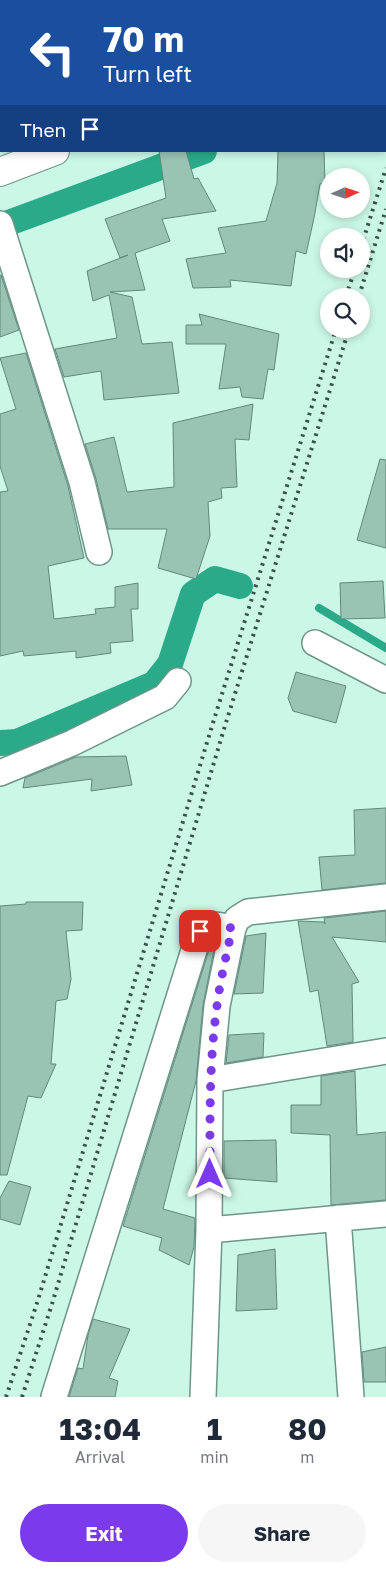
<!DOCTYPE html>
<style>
body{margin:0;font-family:"Golos Text",sans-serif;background:#f6f6f7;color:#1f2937;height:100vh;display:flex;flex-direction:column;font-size:19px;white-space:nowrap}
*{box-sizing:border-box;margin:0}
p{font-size:16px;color:#747a83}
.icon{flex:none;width:28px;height:28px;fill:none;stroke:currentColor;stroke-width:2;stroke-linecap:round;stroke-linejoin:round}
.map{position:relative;height:1397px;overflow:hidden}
.side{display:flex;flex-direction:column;background:#fff;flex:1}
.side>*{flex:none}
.hud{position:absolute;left:0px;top:0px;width:386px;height:152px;box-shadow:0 2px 8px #0003;background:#1a4fa0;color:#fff;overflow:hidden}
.needle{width:32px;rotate:87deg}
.controls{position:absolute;left:320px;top:168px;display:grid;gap:10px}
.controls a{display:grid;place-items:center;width:50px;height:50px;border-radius:50%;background:#fff;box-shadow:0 2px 8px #0003;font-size:25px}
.pin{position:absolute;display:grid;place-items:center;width:42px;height:42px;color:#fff;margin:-21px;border-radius:10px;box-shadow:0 2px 8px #0006}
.me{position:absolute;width:55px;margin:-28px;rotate:0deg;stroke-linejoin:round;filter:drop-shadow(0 0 4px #0008)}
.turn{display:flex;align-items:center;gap:18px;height:105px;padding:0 20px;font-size:22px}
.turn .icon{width:65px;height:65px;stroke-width:2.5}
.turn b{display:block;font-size:35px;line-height:42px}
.then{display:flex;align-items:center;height:48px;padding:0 20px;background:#0003;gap:10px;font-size:19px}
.eta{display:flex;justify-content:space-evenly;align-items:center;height:85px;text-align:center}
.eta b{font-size:30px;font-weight:700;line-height:35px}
.cta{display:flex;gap:10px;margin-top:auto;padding:10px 20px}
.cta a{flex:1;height:58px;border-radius:30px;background:#7c3aed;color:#fff;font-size:20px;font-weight:700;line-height:58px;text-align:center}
.cta a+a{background:#f6f6f7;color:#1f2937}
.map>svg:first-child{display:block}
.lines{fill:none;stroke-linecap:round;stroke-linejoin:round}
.stream{stroke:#2baa89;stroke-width:8}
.canal{stroke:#2baa89;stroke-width:26}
.building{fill:#99c4b4;stroke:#61897b}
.street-casing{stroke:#6d9688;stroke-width:28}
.secondary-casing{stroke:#6d9688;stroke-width:30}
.street{stroke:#fff;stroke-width:25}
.secondary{stroke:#fff;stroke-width:28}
.rail{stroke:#3a5149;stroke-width:4;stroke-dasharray:2.5 5;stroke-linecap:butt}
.route{stroke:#7c3aed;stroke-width:9;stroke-dasharray:0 16.2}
</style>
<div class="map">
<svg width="386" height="1397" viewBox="0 0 386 1397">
<rect width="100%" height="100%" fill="#cbf7e7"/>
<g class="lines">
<path class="stream" d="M 319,608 L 386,648"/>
<path class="canal" d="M 385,9 L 386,7
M 0,226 L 204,151
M 0,743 L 17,742 L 154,684 L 170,664 L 193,594 L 215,579 L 240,586"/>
</g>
<path class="building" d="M 159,151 L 186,151 L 194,179 L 198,178 L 216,211 L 162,219 L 170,241 L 135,253 L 145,290 L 110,292 L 132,297 L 142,344 L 172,342 L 179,393 L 104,400 L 101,371 L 64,377 L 55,349 L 117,338 L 109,295 L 93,301 L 87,271 L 128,255 L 120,258 L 105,219 L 166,198 Z
M 278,151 L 324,151 L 325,183 L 320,184 L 314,218 L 306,254 L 296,251 L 291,286 L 230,280 L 231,287 L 193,288 L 186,259 L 226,253 L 218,228 L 266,221 L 277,183 Z
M 0,275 L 1,275 L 19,330 L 0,337 Z
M 199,314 L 279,334 L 274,370 L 268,369 L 263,399 L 242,397 L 240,387 L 219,389 L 226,344 L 186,344 L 186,325 L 202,325 Z
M 26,353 L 68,486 L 84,558 L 48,566 L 54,619 L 96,614 L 95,609 L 115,607 L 115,587 L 138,583 L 138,609 L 131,609 L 133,641 L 110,643 L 111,653 L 76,658 L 76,651 L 24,656 L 23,651 L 0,656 L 0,492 L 8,491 L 0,466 L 0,414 L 16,409 L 0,358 Z
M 253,404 L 249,440 L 235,439 L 237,487 L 221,488 L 222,498 L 208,502 L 210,536 L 196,579 L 158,568 L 167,529 L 108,529 L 96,479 L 85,444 L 114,437 L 127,492 L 174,487 L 173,423 Z
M 380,459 L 386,460 L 386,548 L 357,540 Z
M 383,581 L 385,618 L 341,619 L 340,583 Z
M 296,672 L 346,686 L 336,723 L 293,711 L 288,698 Z
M 126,756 L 132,785 L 91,791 L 92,779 L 23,788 L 25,778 L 76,757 Z
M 386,808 L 386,883 L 322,890 L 319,857 L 355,855 L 354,810 Z
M 26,902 L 83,902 L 82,930 L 66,931 L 71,979 L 67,999 L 56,1001 L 51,1064 L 56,1064 L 41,1098 L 28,1096 L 7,1175 L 0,1175 L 0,906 L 26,904 Z
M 386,911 L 386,942 L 332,937 L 359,982 L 352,984 L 353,1042 L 327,1046 L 318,990 L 310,992 L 298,921 L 324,922 L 325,924 L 324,918 Z
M 266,933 L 263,993 L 234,994 L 246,936 Z
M 215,939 L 216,940 L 203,1005 L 196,1081 L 163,1209 L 195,1218 L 194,1247 L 189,1265 L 159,1250 L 162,1238 L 123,1226 L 212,940 Z
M 264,1033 L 263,1057 L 226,1063 L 229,1035 Z
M 355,1071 L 357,1135 L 386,1132 L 386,1200 L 331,1205 L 330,1135 L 291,1133 L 291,1105 L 321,1105 L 321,1076 Z
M 276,1140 L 277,1182 L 224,1178 L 224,1141 Z
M 9,1181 L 31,1187 L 20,1225 L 0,1219 L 0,1198 Z
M 275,1249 L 277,1309 L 236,1311 L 238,1255 Z
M 93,1319 L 130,1329 L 109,1378 L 118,1381 L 115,1397 L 69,1397 L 78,1368 L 83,1369 L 88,1335 Z
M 386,1347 L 386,1382 L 364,1382 L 362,1352 Z"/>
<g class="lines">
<g class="street-casing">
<path id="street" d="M 288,1 L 288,0
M 0,39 L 1,48
M 0,224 L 82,482 L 99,552
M 315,643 L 386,680
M 0,773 L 72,743 L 165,697 L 178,681
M 386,897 L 248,912 L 237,919 L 233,928 L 217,1006 L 210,1080 L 209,1230 L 386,1214
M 210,1080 L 386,1051
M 338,1218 L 351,1397
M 54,1397 L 200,931 C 208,921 221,926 233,928
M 203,1397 L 209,1230"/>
</g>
<g class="secondary-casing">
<path id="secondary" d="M 385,44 L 386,44
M 0,172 L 55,151"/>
</g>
<use href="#street" class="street"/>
<use href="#secondary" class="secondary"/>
<path class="rail" d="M 361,247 L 386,168
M 346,296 L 355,269
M 359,296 L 386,209
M 6,1397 L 38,1300 L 212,726 L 336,329
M 22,1397 L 52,1304 L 224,729 L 349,329"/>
</g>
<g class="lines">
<path class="route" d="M 200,931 C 208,921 221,926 232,928 C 227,954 220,980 217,1006 C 209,1062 210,1118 210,1174"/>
</g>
</svg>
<div class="controls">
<a><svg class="needle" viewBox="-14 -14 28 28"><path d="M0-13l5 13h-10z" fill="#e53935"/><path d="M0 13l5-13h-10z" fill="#747a83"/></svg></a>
<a><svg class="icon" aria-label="sound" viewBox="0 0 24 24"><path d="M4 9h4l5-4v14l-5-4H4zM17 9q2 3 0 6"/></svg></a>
<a><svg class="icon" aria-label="search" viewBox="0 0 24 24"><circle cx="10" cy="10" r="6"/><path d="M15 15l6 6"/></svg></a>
</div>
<div class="pin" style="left:200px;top:931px;background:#d93025"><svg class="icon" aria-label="arrive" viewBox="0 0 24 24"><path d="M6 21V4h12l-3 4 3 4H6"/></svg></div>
<svg class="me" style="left:210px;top:1174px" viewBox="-20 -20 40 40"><path d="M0-17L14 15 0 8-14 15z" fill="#7c3aed" stroke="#fff" stroke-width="4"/></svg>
<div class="hud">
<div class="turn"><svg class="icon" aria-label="left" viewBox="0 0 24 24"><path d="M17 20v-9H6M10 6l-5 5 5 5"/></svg><div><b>70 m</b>Turn left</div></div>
<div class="then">Then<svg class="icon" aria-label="arrive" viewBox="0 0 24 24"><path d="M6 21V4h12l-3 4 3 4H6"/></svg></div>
</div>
</div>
<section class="side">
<div class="eta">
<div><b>13:04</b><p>Arrival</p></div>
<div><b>1</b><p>min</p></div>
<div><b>80</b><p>m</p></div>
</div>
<div class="cta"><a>Exit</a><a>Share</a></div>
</section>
